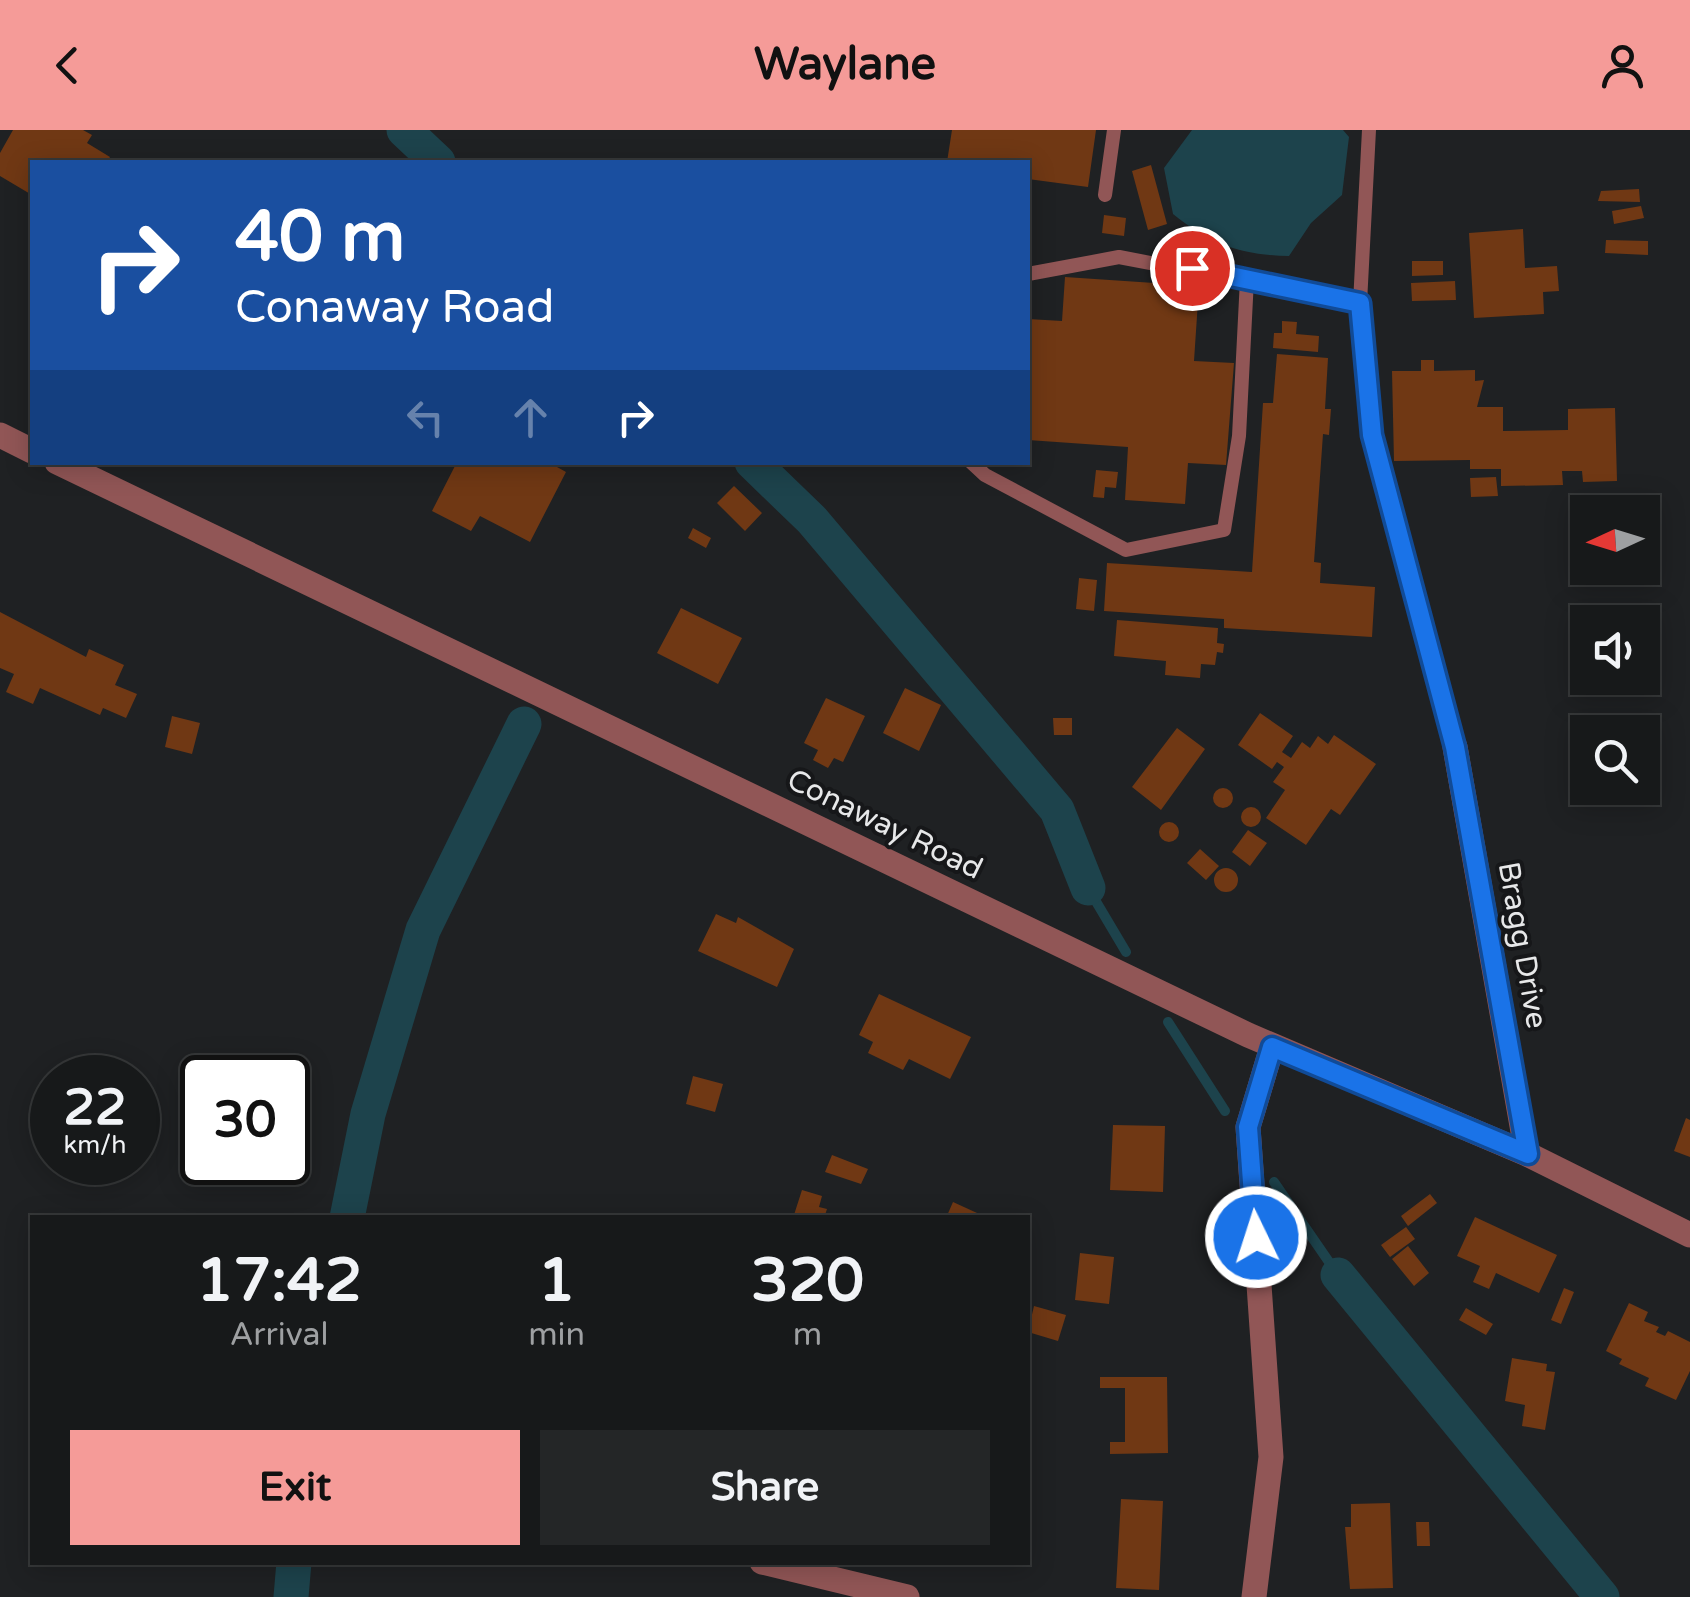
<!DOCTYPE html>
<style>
body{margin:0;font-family:"Varela Round",sans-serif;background:#242627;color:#f1f3f6;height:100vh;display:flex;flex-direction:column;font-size:38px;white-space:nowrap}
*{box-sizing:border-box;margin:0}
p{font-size:32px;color:#9ea0a2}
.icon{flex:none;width:55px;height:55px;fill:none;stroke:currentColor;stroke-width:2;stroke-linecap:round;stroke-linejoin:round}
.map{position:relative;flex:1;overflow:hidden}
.sheet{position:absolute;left:30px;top:1085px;width:1000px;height:350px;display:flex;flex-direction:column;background:#17191a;border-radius:0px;box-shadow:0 5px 25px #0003,0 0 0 2px #363839}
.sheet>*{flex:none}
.top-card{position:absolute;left:30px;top:30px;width:1000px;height:305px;border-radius:0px;box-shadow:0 5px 25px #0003,0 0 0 2px #363839;background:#1a4fa0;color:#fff;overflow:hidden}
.needle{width:65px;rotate:266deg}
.buttons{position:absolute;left:1570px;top:365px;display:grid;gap:20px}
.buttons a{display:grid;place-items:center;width:90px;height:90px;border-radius:0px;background:#17191a;box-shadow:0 5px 25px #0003,0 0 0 2px #363839;font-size:50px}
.speed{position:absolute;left:30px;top:925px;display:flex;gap:20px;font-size:50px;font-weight:700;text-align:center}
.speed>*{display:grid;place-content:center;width:130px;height:130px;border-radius:50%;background:#17191a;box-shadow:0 5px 25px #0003,0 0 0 2px #363839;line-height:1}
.speed small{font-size:25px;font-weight:400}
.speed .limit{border:5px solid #111;border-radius:15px;background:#fff;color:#111}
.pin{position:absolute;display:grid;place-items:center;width:85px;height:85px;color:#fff;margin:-42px;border:5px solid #fff;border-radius:50%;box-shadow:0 2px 10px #0007}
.me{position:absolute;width:110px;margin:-55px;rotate:356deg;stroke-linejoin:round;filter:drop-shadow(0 0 8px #0008)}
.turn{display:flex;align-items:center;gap:35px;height:210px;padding:0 40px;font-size:45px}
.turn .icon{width:130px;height:130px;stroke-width:2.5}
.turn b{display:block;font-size:70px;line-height:85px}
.lanes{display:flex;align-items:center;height:95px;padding:0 40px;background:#0003;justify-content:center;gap:50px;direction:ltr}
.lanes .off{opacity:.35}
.eta{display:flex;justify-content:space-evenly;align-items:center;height:170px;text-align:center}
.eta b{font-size:60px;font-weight:700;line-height:70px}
.action{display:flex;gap:20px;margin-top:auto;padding:20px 40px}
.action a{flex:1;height:115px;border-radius:0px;background:#f59b98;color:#111;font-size:40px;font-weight:700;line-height:115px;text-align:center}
.action a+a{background:#242627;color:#f1f3f6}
header{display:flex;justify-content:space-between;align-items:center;height:130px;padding:0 40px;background:#f59b98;color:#111;font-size:45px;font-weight:700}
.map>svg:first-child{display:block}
.water{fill:#1d434c}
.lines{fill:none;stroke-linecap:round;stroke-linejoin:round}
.stream{stroke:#1d434c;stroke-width:10}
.canal{stroke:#1d434c;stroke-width:35}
.building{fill:#703814}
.service{stroke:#915656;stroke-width:14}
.minor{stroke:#915656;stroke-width:25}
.route-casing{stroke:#114b97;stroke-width:25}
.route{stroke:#1a73e8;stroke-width:18}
.labels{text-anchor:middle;stroke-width:8;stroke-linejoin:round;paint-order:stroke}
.street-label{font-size:30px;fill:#e7e8e9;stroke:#161719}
</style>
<header><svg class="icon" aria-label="back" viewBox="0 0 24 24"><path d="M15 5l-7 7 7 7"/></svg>Waylane<svg class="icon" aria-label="person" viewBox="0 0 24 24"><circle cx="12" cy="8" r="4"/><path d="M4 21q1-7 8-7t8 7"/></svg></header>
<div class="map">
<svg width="1690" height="1467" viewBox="0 0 1690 1467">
<rect width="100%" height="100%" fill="#1f2123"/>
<path class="water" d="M 1192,0 L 1343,0 L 1349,7 L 1342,65 L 1311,93 L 1289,126 C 1241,125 1212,115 1173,84 L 1164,38 Z"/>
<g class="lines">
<path class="stream" d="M 1088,758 L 1126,822
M 1168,892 L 1225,981
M 1274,1052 L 1338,1145"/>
<path class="canal" d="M 404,0 L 438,32
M 752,332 L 812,390 L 1057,680 L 1088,758
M 347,1088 L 368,984 L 423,800 L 524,594
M 1338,1145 L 1602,1467
M 291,1467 L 294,1432"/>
</g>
<path class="building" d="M 13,0 L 83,0 L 92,5 L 87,13 L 110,27 L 107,32 L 32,32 L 32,65 L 0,46 L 0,23 Z
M 952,0 L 1096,0 L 1088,57 L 1028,49 L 1028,32 L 947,32 Z
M 1151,35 L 1167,94 L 1148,100 L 1132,41 Z
M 1639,59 L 1640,72 L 1598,71 L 1601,61 Z
M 1641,76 L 1644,88 L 1614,94 L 1612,81 Z
M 1104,85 L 1126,88 L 1124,106 L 1102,103 Z
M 1523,99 L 1525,138 L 1557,136 L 1559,161 L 1543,162 L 1544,184 L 1474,188 L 1469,103 Z
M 1606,110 L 1648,111 L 1648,125 L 1605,123 Z
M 1412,131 L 1443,131 L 1443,145 L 1412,146 Z
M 1065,147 L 1199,156 L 1194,231 L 1234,233 L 1226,335 L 1188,333 L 1185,374 L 1125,370 L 1128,317 L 1028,310 L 1028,189 L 1062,191 Z
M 1455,151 L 1456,170 L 1412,171 L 1411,153 Z
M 1282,191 L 1297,192 L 1296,204 L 1319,206 L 1318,222 L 1273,218 L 1274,203 L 1282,203 Z
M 1277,224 L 1328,228 L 1325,279 L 1331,279 L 1329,305 L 1323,304 L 1314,432 L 1321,433 L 1320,453 L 1375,457 L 1372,507 L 1224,498 L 1224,489 L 1104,481 L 1107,433 L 1252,442 L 1263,273 L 1273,273 Z
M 1421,230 L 1434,230 L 1434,241 L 1475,240 L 1475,251 L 1484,250 L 1477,277 L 1503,277 L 1503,301 L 1568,300 L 1568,279 L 1615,278 L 1617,351 L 1583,352 L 1582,341 L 1562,341 L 1563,355 L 1501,356 L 1501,339 L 1470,339 L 1470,330 L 1394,331 L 1392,241 L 1421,241 Z
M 457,332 L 548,332 L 566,342 L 530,412 L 480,386 L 471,401 L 432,381 Z
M 1096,340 L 1118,342 L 1116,358 L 1105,357 L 1104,368 L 1093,367 Z
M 1496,347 L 1498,366 L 1471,367 L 1470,348 Z
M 734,356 L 762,383 L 745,401 L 717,373 Z
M 693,398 L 711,408 L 706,418 L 688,408 Z
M 1079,448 L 1097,450 L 1094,481 L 1076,479 Z
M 681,478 L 742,508 L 718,554 L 657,523 Z
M 0,482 L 86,527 L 89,519 L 124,535 L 115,555 L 137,564 L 126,588 L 103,578 L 100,585 L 40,558 L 33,574 L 6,562 L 14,544 L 0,538 Z
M 1117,490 L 1218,498 L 1217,513 L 1224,514 L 1223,523 L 1217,522 L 1215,535 L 1201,534 L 1200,548 L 1165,545 L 1166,531 L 1114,526 Z
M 905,558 L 941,575 L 919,621 L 883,603 Z
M 826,568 L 865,586 L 843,632 L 834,628 L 828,638 L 813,630 L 818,620 L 804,613 Z
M 1260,583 L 1293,606 L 1282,622 L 1291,628 L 1302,612 L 1310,618 L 1318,606 L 1328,614 L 1334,605 L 1376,634 L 1340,685 L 1331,679 L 1306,715 L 1266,688 L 1285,660 L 1273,652 L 1284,637 L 1277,632 L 1272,639 L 1238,615 Z
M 172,586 L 200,593 L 192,624 L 165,617 Z
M 1053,588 L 1072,588 L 1072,605 L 1054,605 Z
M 1177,598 L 1205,619 L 1161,680 L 1132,657 Z
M1213 668a10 10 0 1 1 20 0a10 10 0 1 1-20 0Z
M1241 687a10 10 0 1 1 20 0a10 10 0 1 1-20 0Z
M1159 702a10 10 0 1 1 20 0a10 10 0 1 1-20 0Z
M 1248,700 L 1267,713 L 1250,736 L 1232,722 Z
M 1200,719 L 1219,736 L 1206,750 L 1187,733 Z
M1214 750a12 12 0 1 1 24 0a12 12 0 1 1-24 0Z
M 716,784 L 736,793 L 738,787 L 794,819 L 777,857 L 698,821 Z
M 879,864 L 971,907 L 950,949 L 909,929 L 903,940 L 868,923 L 873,912 L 859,905 Z
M 693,946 L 723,954 L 715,982 L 686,974 Z
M 1686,988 L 1690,990 L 1690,1027 L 1674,1021 Z
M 1113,995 L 1165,996 L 1163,1062 L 1110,1060 Z
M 832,1025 L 868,1039 L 861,1054 L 825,1042 Z
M 802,1060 L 822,1066 L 819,1077 L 827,1079 L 824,1088 L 793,1088 Z
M 1430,1064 L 1437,1073 L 1408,1096 L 1401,1086 Z
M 953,1072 L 988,1088 L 946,1088 Z
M 1475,1087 L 1557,1125 L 1539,1163 L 1496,1143 L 1489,1159 L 1473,1152 L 1480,1136 L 1457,1126 Z
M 1406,1097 L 1415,1109 L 1390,1127 L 1381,1115 Z
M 1408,1116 L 1429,1143 L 1414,1156 L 1392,1129 Z
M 1080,1123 L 1114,1127 L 1109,1174 L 1075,1170 Z
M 1564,1158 L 1574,1162 L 1561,1194 L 1551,1190 Z
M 1629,1173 L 1648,1182 L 1644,1191 L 1659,1197 L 1656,1202 L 1665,1206 L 1668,1201 L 1690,1212 L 1690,1241 L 1676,1270 L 1645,1256 L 1649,1248 L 1619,1234 L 1622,1229 L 1606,1221 Z
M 1034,1176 L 1066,1185 L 1058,1211 L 1028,1202 Z
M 1466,1178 L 1493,1194 L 1486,1205 L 1459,1190 Z
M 1512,1228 L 1547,1234 L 1546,1241 L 1555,1242 L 1545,1300 L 1522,1296 L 1525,1275 L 1505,1271 Z
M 1100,1247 L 1167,1247 L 1168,1323 L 1110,1324 L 1110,1312 L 1125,1312 L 1125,1258 L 1100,1258 Z
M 1121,1369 L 1163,1371 L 1159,1460 L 1116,1458 Z
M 1390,1373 L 1393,1458 L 1350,1459 L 1345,1397 L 1351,1397 L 1351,1374 Z
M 1416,1392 L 1429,1392 L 1430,1416 L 1417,1416 Z"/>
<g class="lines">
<path class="service" d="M 1369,0 L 1360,173 L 1372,305 L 1455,617
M 1105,65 L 1114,0
M 1028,144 L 1119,127 L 1360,173
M 971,332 L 985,345 L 1126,420 L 1224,400 L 1239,306 L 1247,149"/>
<path class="minor" d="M 0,305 L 32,321
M 57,332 L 1248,905 L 1527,1024 L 1690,1105
M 1455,617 L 1527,1024
M 762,1432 L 907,1467
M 1254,1467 L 1271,1327 L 1248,997 L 1272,917"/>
</g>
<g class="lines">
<g class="route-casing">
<path id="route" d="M 1192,138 L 1360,173 L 1372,305 L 1455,617 L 1528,1024 L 1272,917 L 1248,997 L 1256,1107"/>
</g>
<use href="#route" class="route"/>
</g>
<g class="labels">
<g class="street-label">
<text transform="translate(885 694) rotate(26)" y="10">Conaway Road</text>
<text transform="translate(1523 815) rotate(80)" y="10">Bragg Drive</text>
</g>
</g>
</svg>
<div class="buttons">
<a><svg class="needle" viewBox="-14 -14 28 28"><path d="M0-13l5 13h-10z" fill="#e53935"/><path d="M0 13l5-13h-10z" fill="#9ea0a2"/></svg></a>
<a><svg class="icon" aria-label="sound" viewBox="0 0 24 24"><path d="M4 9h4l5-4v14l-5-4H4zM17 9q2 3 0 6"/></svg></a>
<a><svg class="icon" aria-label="search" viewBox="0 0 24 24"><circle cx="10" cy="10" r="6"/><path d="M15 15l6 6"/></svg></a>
</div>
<div class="speed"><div>22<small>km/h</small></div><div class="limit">30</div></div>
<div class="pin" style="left:1192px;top:138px;background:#d93025"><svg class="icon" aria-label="arrive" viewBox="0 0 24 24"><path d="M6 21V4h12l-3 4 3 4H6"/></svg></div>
<svg class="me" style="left:1256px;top:1107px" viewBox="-20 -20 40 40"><circle r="17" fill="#1a73e8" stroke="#fff" stroke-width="3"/><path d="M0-11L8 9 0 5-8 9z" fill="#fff"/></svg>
<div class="top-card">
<div class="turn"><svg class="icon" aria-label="right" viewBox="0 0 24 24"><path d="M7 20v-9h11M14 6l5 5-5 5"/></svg><div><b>40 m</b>Conaway Road</div></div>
<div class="lanes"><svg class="icon off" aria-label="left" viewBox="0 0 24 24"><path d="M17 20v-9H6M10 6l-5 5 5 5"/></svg><svg class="icon off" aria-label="ahead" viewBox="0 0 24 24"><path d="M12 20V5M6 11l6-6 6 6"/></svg><svg class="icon" aria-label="right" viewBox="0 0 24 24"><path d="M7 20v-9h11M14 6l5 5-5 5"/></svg></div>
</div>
<section class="sheet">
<div class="eta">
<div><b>17:42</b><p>Arrival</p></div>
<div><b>1</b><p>min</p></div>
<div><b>320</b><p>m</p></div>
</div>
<div class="action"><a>Exit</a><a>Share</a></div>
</section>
</div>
